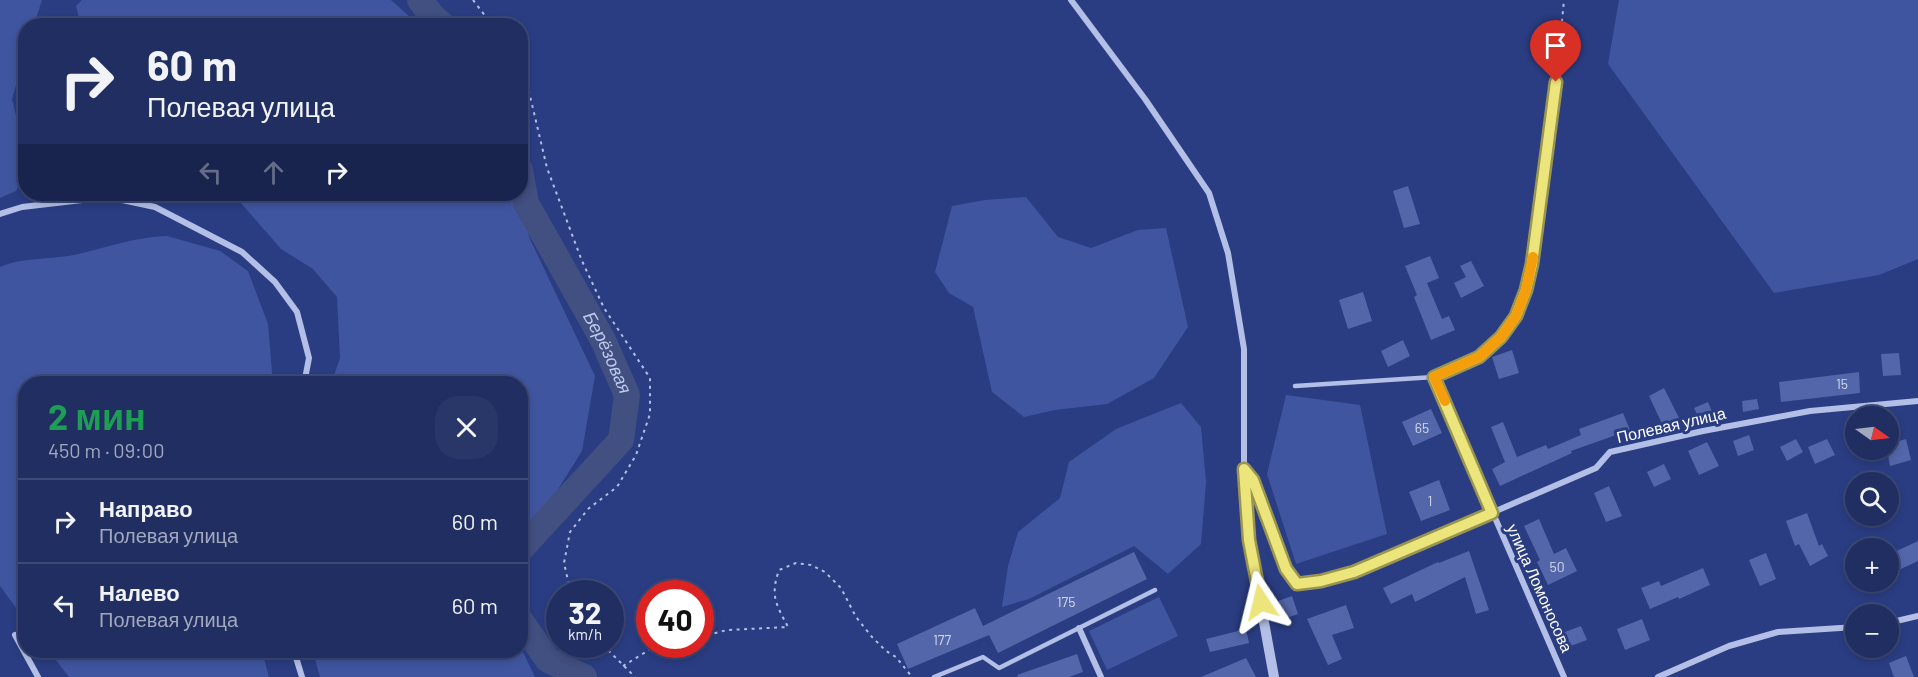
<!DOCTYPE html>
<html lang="ru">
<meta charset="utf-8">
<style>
body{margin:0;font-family:Barlow,sans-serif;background:#283668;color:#f1f3f6;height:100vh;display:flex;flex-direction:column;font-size:22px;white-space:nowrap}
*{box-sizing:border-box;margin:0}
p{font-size:20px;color:#a2a8be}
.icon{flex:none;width:33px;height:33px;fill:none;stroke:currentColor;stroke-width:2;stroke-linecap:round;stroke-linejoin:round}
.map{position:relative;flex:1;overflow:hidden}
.panel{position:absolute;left:18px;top:376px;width:510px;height:282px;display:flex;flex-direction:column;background:#202e62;border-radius:24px;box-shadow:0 3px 9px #0003,0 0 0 2px #3d4a77}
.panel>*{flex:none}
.top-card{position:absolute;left:18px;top:18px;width:510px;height:183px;border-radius:24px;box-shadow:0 3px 9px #0003,0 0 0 2px #3d4a77;background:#202e62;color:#f1f3f6;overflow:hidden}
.needle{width:39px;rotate:104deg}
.buttons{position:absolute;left:1845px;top:406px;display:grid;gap:12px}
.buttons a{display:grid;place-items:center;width:54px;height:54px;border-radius:50%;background:#202e62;box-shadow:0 3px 9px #0003,0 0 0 2px #3d4a77;font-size:30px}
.speed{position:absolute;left:546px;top:580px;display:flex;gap:12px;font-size:30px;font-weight:700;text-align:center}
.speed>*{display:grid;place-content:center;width:78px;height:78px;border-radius:50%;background:#202e62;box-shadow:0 3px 9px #0003,0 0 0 2px #3d4a77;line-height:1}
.speed small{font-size:15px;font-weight:400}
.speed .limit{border:9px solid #d22;background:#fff;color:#111}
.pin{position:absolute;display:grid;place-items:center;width:51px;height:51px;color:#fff;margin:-62px -26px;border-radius:50% 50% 50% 0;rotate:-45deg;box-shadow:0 0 6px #0007}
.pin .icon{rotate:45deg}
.me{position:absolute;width:66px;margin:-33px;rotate:350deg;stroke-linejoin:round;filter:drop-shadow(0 0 4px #0008)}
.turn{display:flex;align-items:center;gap:21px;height:126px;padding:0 30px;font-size:27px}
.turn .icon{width:78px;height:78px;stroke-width:2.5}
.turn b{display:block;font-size:42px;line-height:51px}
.lanes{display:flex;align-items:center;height:57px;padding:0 30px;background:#0003;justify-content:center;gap:30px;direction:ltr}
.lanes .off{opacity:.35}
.round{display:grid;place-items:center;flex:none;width:63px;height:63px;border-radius:24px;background:#283668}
.head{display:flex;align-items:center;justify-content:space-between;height:102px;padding:0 30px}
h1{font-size:36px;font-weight:700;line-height:45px;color:#1e9e55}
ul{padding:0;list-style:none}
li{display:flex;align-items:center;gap:18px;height:84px;padding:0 30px;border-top:2px solid #3d4a77}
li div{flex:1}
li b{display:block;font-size:22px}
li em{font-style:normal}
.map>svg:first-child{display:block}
.green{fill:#3f559f}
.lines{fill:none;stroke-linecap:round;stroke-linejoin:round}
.river{stroke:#414f81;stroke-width:26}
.building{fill:#5366aa}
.path{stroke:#b3bfe6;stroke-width:2;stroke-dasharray:3 4.5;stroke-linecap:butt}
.service{stroke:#b3bfe6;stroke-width:4.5}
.minor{stroke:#b3bfe6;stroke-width:6}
.tertiary{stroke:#b3bfe6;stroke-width:10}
.route-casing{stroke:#999550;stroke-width:15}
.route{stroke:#ece57b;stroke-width:10}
.slow{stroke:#f59e0b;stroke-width:10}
.labels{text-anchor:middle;stroke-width:6;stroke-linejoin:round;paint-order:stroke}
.number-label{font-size:14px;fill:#d4d9ea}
.street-label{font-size:16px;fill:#fff;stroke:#2a3d82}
.water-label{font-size:18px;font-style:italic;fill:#bec9ed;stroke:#2a3d82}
</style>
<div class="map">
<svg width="1918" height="677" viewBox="0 0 1918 677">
<rect width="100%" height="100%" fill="#2a3d82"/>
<path class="green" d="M 0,0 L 42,0 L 34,25 L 26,26 L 25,55 L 12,99 L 25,152 L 24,175 L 16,191 L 0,198 Z
M 82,0 L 391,0 L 419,25 L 81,25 L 76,6 Z
M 1619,0 L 1918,0 L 1918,259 L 1879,275 L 1774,293 L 1608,64 Z
M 233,194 L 516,194 L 530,239 L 595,376 L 582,451 L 552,499 L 521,534 L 520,384 L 331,384 L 340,358 L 337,297 L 313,269 L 281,249 Z
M 1026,197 L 1058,237 L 1091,248 L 1138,230 L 1166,228 L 1188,327 L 1154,378 L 1107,404 L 1055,410 L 1024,417 L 992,392 L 973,307 L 949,293 L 935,272 L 952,206 L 985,200 Z
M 167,236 L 220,251 L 248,271 L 268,324 L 273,384 L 26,384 L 25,620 L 0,586 L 0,267 C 23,257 49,260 74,255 C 105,248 135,237 167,236 Z
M 1286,395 L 1360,405 L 1387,534 L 1296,564 L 1267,474 Z
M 1181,403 L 1201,427 L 1206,482 L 1201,544 L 1168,574 L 1134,546 L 1029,599 L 1002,607 L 1008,566 L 1018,532 L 1060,498 L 1069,462 L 1116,429 Z
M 1159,597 L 1178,636 L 1107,670 L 1089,631 Z
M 521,648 L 535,677 L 320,677 L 313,651 L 520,651 Z
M 49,651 L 262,651 L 269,677 L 69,677 Z"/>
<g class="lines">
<g class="river">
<path d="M 420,0 L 433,17 L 444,26"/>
<path id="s1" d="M 520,170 L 526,203 L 603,340 L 627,395 L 621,440 L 520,550"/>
<path d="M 520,620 L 548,660 L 584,677"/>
</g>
</g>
<path class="building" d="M 1408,186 L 1420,224 L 1404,228 L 1393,191 Z
M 1430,256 L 1439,278 L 1427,283 L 1442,319 L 1449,316 L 1455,330 L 1431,340 L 1414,297 L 1417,295 L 1405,266 Z
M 1471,261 L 1484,286 L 1461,298 L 1454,283 L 1466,277 L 1460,266 Z
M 1363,292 L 1372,321 L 1348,329 L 1339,300 Z
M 1403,340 L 1410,356 L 1388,367 L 1381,351 Z
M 1512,350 L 1519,373 L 1499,379 L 1492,357 Z
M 1899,353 L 1901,375 L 1883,376 L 1881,354 Z
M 1859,372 L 1860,393 L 1781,402 L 1779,382 Z
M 1664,388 L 1680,420 L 1664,428 L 1649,396 Z
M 1757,399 L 1759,409 L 1743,412 L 1742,401 Z
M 1708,402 L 1713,414 L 1700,420 L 1694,408 Z
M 1431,409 L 1442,433 L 1413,446 L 1402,422 Z
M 1623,413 L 1630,430 L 1571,451 L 1572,453 L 1500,486 L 1492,469 L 1505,462 L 1491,427 L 1503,422 L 1517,457 L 1546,445 L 1548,449 L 1581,435 L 1579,429 Z
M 1749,435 L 1754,450 L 1738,456 L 1733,441 Z
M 1796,439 L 1803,452 L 1787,461 L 1780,447 Z
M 1827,439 L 1835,455 L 1815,464 L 1808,447 Z
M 1906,439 L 1911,460 L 1890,466 L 1887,450 L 1888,450 L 1888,444 Z
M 1707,442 L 1719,466 L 1699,475 L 1688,451 Z
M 1664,464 L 1671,479 L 1654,487 L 1647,472 Z
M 1439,480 L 1450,510 L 1421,521 L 1409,492 Z
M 1609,486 L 1622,516 L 1606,522 L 1594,493 Z
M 1807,513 L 1819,546 L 1822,544 L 1828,556 L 1810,566 L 1799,544 L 1795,546 L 1786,521 Z
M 1539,519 L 1554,554 L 1566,548 L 1577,571 L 1548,585 L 1537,562 L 1540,560 L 1524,526 Z
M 1918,541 L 1918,561 L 1888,575 L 1888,555 Z
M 1469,551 L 1489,610 L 1476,614 L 1465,577 L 1415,602 L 1412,594 L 1391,604 L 1383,588 L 1438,562 L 1439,563 Z
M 1134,552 L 1147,579 L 998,653 L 989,635 L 908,669 L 897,644 L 975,608 L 983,626 Z
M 1766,553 L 1776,579 L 1760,586 L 1749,560 Z
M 1703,568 L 1710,585 L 1679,599 L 1678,597 L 1650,609 L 1641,588 L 1659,581 L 1661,586 Z
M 1292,596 L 1298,614 L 1284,619 L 1278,601 Z
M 1346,605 L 1354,628 L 1332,635 L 1342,659 L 1328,665 L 1307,619 Z
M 1642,619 L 1650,640 L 1625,650 L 1617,629 Z
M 1581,626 L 1587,640 L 1568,647 L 1562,633 Z
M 1246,629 L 1249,643 L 1210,652 L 1206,639 Z
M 1077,654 L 1083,672 L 1069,677 L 1018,677 L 1017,675 Z
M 1906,656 L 1914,677 L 1894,677 L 1889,663 Z
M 1246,658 L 1256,677 L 1201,677 Z"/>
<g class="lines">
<path class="path" d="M 473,0 L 493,26
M 520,70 L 526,79 L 547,168 L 582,261 L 604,308 L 650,378 L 650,414 L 636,455 L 617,487 L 588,509 L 570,532 L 564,563 L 571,594
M 1557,74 L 1564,0
M 700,637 L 727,630 L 788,627 C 776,604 770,596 779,570 L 796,563 L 811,565 L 825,572 L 841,588 L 856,617 L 872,637 L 886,651 L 896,657 L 912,677
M 603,645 L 635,677
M 679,645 L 684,647 L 687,645
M 623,666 L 657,645"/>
<path class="service" d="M 1295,386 L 1434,377 L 1480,357 L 1501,337 L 1517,316 L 1526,290 L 1532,264 L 1543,192 L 1556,83
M 934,677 L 983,657 L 999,668 L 1155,590"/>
<path class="minor" d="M 1071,0 L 1145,99 L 1209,193 L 1228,253 L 1244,349 L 1244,469 L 1253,480 L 1285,569 L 1297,584 L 1321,581 L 1354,572 L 1596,468 L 1610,452 L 1703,431 L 1810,411 L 1918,401
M 0,214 L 22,207 L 108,197 L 155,207 L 242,252 L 275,282 L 297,312 L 309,358 L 304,384
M 1434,377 L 1564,677
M 1888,623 L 1918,616
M 1079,628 L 1101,677
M 15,635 L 38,677
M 294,651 L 302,677
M 1658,677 L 1729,646 L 1778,632 L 1856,627"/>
<path class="tertiary" d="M 1244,469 L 1249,540 L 1274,677"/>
</g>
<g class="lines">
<g class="route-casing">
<path id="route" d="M 1261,602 L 1249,540 L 1244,469 L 1253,480 L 1286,569 L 1297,584 L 1321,581 L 1354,572 L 1492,513 L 1434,377 L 1479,357 L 1501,337 L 1516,316 L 1526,290 L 1532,264 L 1556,82"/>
</g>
<use href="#route" class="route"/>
<path class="slow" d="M 1445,401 L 1434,377 L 1479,357 L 1501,337 L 1516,316 L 1526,290 L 1533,257"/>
</g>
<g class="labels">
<g class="number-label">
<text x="1842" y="389">15</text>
<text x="1422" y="433">65</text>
<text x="1430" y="506">1</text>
<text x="1557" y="572">50</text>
<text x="1066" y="607">175</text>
<text x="942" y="645">177</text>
</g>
<g class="street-label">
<text transform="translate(1671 425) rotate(-13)" y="6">Полевая улица</text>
<text transform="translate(1540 588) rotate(66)" y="6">улица Ломоносова</text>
</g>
<g class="water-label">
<text dy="6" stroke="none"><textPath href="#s1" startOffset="204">Берёзовая</textPath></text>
</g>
</g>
</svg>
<div class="buttons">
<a><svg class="needle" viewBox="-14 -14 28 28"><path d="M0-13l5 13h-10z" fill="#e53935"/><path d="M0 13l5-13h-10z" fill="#a2a8be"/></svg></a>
<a><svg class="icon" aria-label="search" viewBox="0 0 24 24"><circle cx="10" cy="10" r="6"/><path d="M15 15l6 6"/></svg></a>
<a>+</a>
<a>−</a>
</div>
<div class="speed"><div>32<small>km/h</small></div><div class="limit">40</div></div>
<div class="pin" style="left:1556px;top:82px;background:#d93025"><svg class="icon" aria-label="arrive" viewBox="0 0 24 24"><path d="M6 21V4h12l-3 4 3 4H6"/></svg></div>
<svg class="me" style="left:1261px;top:602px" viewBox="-20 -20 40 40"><path d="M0-17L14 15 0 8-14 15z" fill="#ece57b" stroke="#fff" stroke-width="4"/></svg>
<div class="top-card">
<div class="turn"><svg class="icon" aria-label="right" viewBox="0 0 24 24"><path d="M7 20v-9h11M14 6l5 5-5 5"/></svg><div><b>60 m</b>Полевая улица</div></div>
<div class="lanes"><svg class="icon off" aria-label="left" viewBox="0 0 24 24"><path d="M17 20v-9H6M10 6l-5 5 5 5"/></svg><svg class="icon off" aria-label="ahead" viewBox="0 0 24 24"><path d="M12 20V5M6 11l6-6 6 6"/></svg><svg class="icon" aria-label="right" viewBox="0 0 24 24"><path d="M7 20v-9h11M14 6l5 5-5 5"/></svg></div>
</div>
<section class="panel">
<div class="head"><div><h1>2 мин</h1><p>450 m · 09:00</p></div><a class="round"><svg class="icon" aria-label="close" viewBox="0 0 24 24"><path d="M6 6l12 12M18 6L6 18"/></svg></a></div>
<ul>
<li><svg class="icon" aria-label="right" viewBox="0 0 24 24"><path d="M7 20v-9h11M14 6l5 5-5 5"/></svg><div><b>Направо</b><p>Полевая улица</p></div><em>60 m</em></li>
<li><svg class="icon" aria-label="left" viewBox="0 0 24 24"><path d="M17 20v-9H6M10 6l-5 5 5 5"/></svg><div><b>Налево</b><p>Полевая улица</p></div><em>60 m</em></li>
</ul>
</section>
</div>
